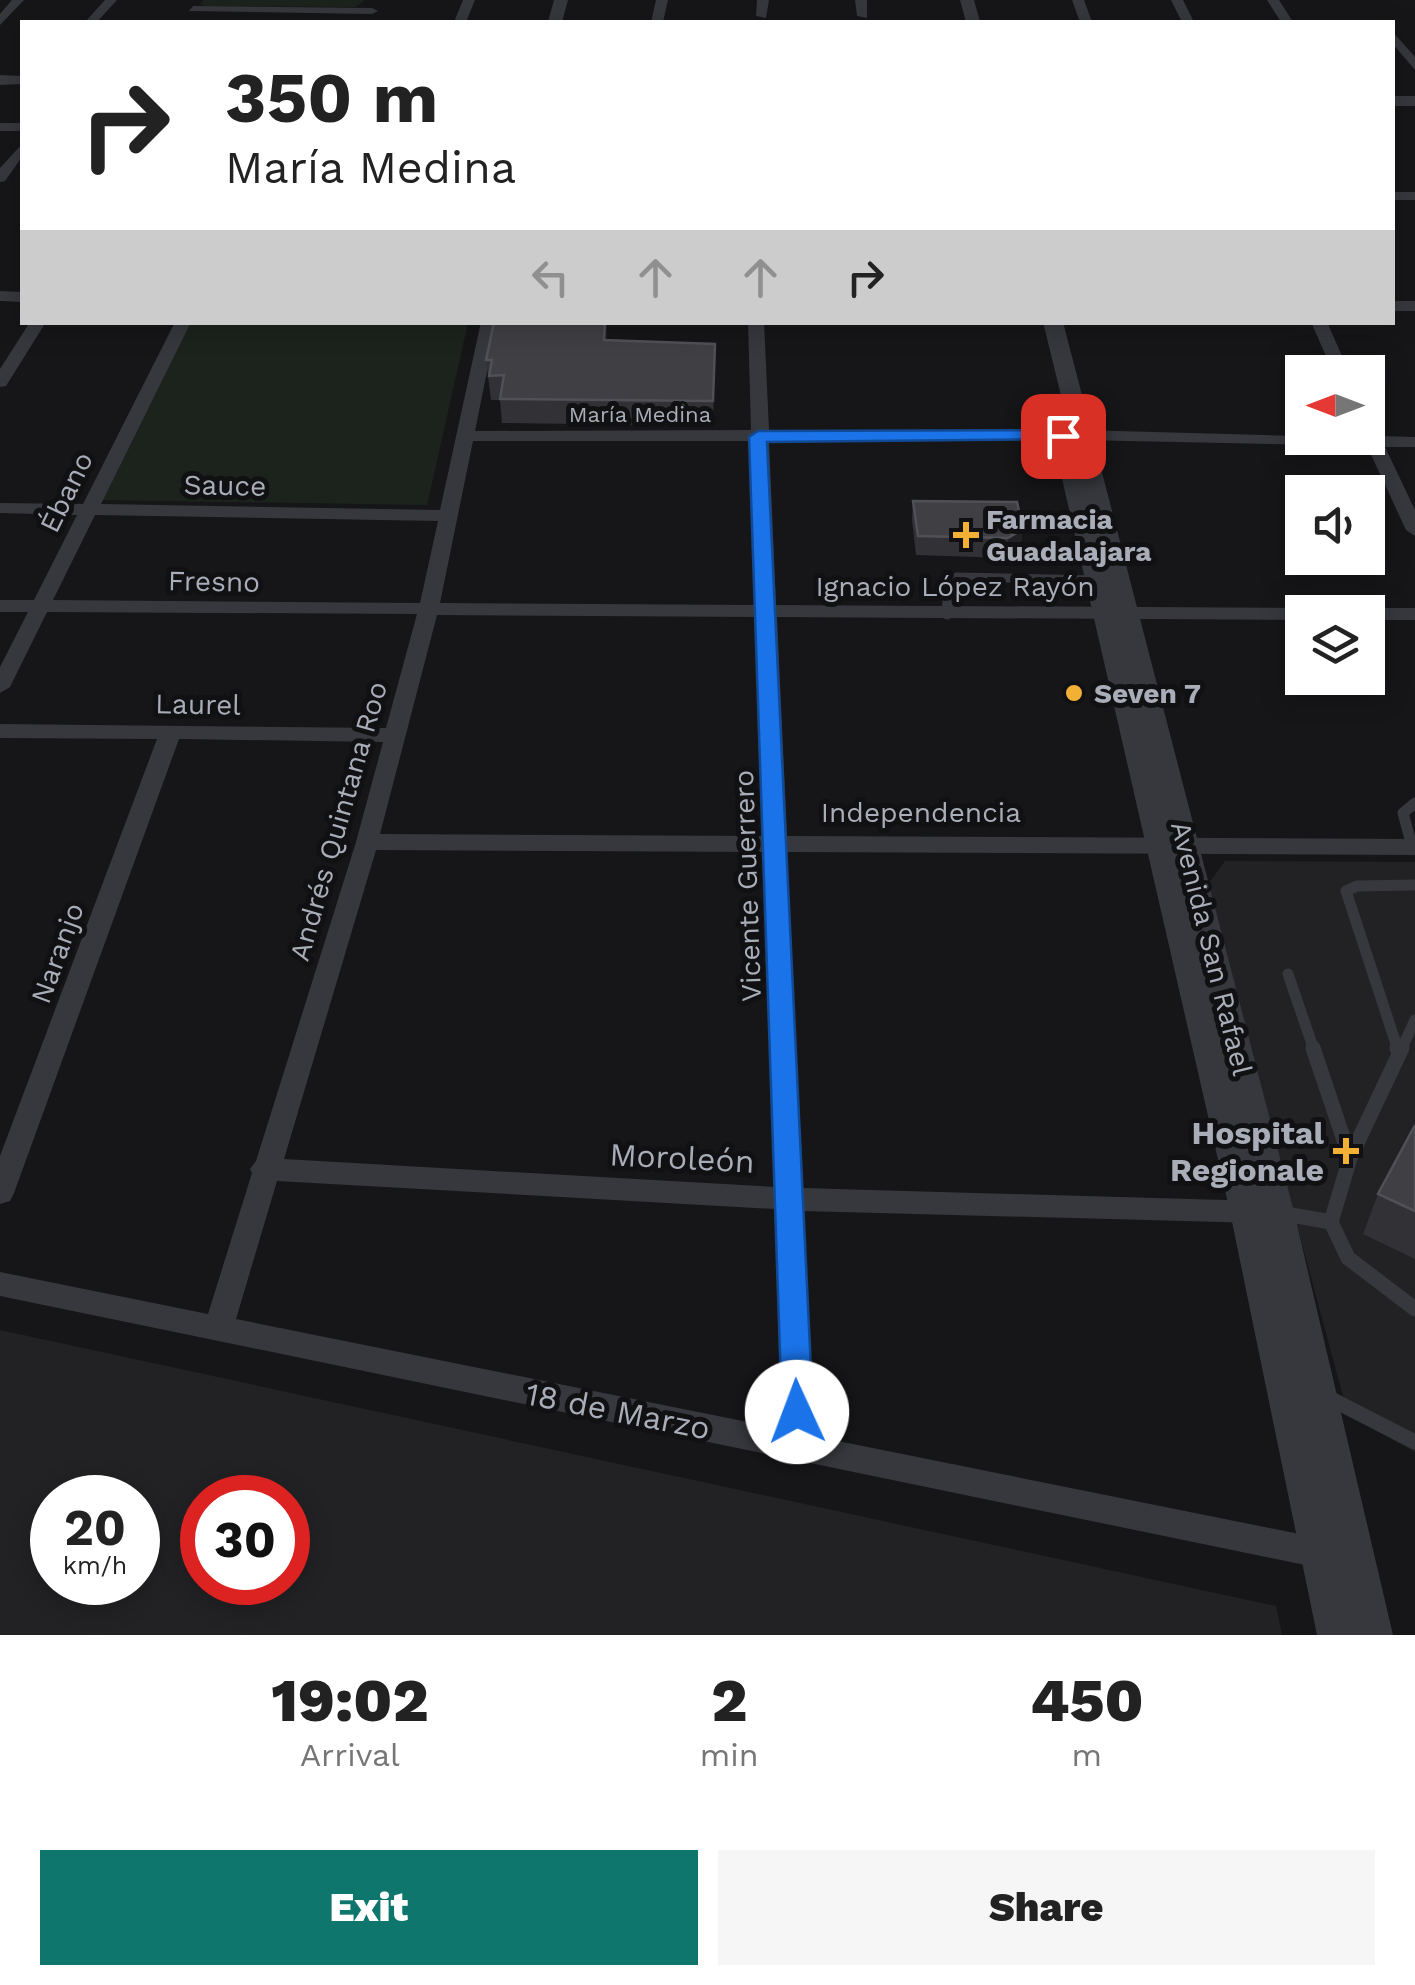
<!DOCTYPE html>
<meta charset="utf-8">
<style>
body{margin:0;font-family:"Work Sans",sans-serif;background:#f6f6f6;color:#222;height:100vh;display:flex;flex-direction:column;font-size:38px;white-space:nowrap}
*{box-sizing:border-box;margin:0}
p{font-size:32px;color:#767676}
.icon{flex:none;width:55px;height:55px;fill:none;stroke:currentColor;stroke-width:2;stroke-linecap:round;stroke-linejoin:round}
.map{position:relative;height:1635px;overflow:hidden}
.sheet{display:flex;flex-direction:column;background:#fff;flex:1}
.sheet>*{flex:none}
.banner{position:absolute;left:20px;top:20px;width:1375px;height:305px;border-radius:0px;box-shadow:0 5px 25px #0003;background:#fff;color:#222;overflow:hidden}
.needle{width:65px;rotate:270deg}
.tools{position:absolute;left:1285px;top:355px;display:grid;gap:20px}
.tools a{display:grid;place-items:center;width:100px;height:100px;border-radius:0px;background:#fff;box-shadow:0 5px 25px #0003;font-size:50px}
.speed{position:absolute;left:30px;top:1475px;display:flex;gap:20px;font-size:50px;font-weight:700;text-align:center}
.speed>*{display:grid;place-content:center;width:130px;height:130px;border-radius:50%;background:#fff;box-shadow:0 5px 25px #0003;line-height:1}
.speed small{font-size:25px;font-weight:400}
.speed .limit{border:15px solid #d22;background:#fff;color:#111}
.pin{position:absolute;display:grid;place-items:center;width:85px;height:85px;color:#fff;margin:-42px;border-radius:20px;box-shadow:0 5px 15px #0006}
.me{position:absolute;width:110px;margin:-55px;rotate:358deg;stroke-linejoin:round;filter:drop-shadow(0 0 8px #0008)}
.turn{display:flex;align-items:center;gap:35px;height:210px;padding:0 40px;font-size:45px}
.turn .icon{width:130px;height:130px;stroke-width:2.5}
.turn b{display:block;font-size:70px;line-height:85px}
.lanes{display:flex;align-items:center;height:95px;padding:0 40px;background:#0003;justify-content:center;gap:50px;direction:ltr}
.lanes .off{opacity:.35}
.eta{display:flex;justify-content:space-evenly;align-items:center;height:170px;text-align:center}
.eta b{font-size:60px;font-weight:800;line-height:70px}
.button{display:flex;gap:20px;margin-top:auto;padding:20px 40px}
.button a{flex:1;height:115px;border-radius:0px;background:#0f766e;color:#fff;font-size:40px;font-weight:800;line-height:115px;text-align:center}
.button a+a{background:#f6f6f6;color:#222}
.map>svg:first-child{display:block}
.built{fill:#222225;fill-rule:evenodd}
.green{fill:#1c231d}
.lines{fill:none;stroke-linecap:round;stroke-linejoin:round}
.service-far2{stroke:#37383d;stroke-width:9}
.service-far1{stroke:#37383d;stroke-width:11}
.service{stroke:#37383d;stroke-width:15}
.minor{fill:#37383d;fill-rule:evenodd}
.tertiary{fill:#37383d;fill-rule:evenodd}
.wall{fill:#323236}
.shaded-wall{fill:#212124}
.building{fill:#3f3f44;stroke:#4f5156;stroke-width:2.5}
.route{fill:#1a73e8;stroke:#114b97;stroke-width:2.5}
.poi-dot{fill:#f2b134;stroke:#111113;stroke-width:4}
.labels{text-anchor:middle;stroke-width:10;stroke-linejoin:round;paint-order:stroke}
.far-street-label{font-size:22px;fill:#a8adb8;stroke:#111113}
.street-label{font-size:28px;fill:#a8adb8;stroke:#111113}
.poi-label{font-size:28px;font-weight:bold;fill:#a8adb8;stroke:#111113;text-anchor:start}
.near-poi-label{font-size:32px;font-weight:bold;fill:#a8adb8;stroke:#111113;text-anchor:end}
.near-street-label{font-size:32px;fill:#a8adb8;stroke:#111113}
</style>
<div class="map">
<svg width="1415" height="1635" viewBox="0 0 1415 1635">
<rect width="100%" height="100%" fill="#161618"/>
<path class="built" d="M 1225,861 L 1415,862 L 1415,1452 L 1348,1415 L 1206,887 Z
M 0,1330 L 1276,1606 L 1282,1635 L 0,1635 ZM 52,1498 L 138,1498 L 138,1582 L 52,1582 ZM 202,1498 L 288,1498 L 288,1582 L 202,1582 Z"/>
<path class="green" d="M 203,0 L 365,0 L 356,7 L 204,6 L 200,4 Z
M 186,323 L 468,323 L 427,505 L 101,500 Z"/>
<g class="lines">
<path class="service-far2" d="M 948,603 L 949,584 L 957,577 L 1096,580"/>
<path class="service-far1" d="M 947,614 L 948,601
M 1412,846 L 1403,813 L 1415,803
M 1288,974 L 1314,1050
M 1398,1050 L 1346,891 L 1357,886 L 1415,885
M 1401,1050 L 1415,1020"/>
<path class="service" d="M 1313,1048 L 1350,1158
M 1397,1048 L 1399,1053
M 1280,1213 L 1331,1222 L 1350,1158 L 1402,1048
M 1331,1222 L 1348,1258 L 1415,1309
M 1329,1398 L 1415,1442"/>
<path class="minor" d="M 12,0 L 24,0 L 0,25 L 0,14 Z
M 105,0 L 117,0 L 97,22 L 85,22 Z
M 463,0 L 475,0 L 466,22 L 454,22 Z
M 656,0 L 668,0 L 663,22 L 651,22 Z
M 757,0 L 769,0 L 766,18 L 756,16 Z
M 855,0 L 867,0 L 867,18 L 857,16 Z
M 1072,0 L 1084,0 L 1092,22 L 1080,22 Z
M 1171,0 L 1183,0 L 1194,22 L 1182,22 Z
M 1267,0 L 1279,0 L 1293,22 L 1281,22 Z
M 193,6 L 372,8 L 378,11 L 372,14 L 189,11 Z
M 1392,31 L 1415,57 L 1415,70 L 1392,43 Z
M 0,123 L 22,123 L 22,131 L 0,131 Z
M 22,144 L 22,157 L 5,181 L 0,182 L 0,168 Z
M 1392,192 L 1415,192 L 1415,200 L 1392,200 Z
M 0,291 L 22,292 L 22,302 L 0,301 Z
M 1392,301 L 1415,301 L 1415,311 L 1392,311 Z
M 30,322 L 46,322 L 6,386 L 0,387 L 0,369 Z
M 175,322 L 191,322 L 101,504 L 440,510 L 481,322 L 497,322 L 475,431 L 751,430 L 748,322 L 764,322 L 769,430 L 1081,430 L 1368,438 L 1368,425 L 1374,426 L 1379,436 L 1415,437 L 1415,447 L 1385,447 L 1415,510 L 1415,536 L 1406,530 L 1367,446 L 1081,440 L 769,441 L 776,605 L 1302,608 L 1311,612 L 1302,612 L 1302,620 L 777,617 L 787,836 L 1415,839 L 1415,855 L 787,852 L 802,1188 L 1260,1201 L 1270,1204 L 1274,1212 L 1270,1220 L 1260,1223 L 803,1211 L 813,1436 L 1329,1540 L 1340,1544 L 1345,1555 L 1340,1566 L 1329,1570 L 0,1296 L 0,1272 L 208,1314 L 252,1173 L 250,1169 L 256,1161 L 356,842 L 383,742 L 179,739 L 14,1193 L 10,1201 L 0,1204 L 0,1156 L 157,739 L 0,738 L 0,724 L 386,728 L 417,614 L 47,612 L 10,687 L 0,693 L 0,667 L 28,612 L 0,612 L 0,600 L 34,600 L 77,515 L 0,513 L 0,503 L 83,504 ZM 473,441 L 752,441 L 757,605 L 440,603 ZM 95,515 L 438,521 L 420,603 L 53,600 ZM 437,615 L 757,617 L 764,836 L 380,834 ZM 376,850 L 764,852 L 775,1187 L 284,1159 ZM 277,1181 L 775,1209 L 782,1429 L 236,1319 Z
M 1311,322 L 1327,322 L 1349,372 L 1333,372 Z
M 1368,608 L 1415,608 L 1415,620 L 1368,620 L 1368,612 L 1359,612 Z"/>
<path class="tertiary" d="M 554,0 L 568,0 L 562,22 L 548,22 Z
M 960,0 L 974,0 L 980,22 L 966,22 Z
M 0,75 L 22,76 L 22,84 L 0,85 Z
M 1392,96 L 1415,96 L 1415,106 L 1392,106 Z
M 1043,322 L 1063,322 L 1294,1212 L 1393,1635 L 1317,1635 L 1230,1212 L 1060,470 L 1063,465 L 1078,465 Z"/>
</g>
<path class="wall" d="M 494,322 L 607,322 L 607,341 L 715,344 L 713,426 L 502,423 L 500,400 L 491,400 L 486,360 Z
M 913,501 L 1023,529 L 1020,549 L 1006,558 L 916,555 L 912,520 Z
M 1415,1125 L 1415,1259 L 1363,1234 L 1378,1194 Z"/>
<path class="shaded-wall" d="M 605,322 L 607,322 L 607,336 L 604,365 L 604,340 Z
M 1023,529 L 1020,549 L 1006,558 L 1008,538 Z"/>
<path class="building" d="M 494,322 L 605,322 L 604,340 L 715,344 L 713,401 L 500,399 L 504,375 L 489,376 L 492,360 L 486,360 Z
M 913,501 L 1017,502 L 1023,529 L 1008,538 L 918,536 Z
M 1415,1125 L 1415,1211 L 1378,1194 Z"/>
<path class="route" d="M 1063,430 L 1072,436 L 1069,439 L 767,442 L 813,1412 L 808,1422 L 797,1426 L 786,1422 L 782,1412 L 749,437 L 758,431 Z"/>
<g class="poi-dot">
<path d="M961 520h10v10h10v10h-10v10h-10v-10h-10v-10h10z"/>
<circle cx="1074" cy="693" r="10"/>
<path d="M1341 1136h10v10h10v10h-10v10h-10v-10h-10v-10h10z"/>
</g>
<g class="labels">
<g class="far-street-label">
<text x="640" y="422">María Medina</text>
</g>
<g class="street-label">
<text transform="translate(225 485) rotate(1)" y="10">Sauce</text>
<text transform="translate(66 492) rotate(-64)" y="10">Ébano</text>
<text transform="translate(214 581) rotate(1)" y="10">Fresno</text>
<text x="955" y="596">Ignacio López Rayón</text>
<text transform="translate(198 704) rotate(1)" y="10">Laurel</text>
<text x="921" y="822">Independencia</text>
<text transform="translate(338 821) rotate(-74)" y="10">Andrés Quintana Roo</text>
<text transform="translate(747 886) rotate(-92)" y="10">Vicente Guerrero</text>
<text transform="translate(1212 948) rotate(76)" y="10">Avenida San Rafael</text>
<text transform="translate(57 953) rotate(-70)" y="10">Naranjo</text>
</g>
<g class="poi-label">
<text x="986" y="529">Farmacia<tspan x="986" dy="32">Guadalajara</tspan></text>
<text x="1094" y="703">Seven 7</text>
</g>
<g class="near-poi-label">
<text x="1324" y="1144">Hospital<tspan x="1324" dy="37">Regionale</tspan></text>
</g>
<g class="near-street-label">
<text transform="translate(682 1158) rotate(3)" y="11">Moroleón</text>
<text transform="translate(618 1411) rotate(11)" y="11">18 de Marzo</text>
</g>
</g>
</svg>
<div class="tools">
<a><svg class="needle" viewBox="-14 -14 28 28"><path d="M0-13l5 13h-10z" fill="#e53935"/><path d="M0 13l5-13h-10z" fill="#767676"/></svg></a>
<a><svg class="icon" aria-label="sound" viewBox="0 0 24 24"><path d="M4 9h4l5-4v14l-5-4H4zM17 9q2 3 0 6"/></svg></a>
<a><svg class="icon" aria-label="layers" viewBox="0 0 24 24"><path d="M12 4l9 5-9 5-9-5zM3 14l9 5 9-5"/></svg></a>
</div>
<div class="speed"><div>20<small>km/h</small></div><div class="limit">30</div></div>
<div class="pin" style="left:1063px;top:436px;background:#d93025"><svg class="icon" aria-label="arrive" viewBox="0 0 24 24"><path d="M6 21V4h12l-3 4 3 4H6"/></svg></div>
<svg class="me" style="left:797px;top:1412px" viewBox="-20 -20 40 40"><circle r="19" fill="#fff"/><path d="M0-13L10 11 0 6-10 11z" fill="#1a73e8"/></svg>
<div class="banner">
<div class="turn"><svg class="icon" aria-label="right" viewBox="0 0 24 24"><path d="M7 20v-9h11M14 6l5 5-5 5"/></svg><div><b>350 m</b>María Medina</div></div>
<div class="lanes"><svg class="icon off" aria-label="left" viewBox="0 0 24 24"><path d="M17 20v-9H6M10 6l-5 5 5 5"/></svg><svg class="icon off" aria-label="ahead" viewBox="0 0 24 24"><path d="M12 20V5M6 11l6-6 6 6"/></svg><svg class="icon off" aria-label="ahead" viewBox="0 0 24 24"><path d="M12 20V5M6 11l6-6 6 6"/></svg><svg class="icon" aria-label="right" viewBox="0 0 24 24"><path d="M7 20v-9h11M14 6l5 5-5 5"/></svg></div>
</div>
</div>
<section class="sheet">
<div class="eta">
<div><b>19:02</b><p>Arrival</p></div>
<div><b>2</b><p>min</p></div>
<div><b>450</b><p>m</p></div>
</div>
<div class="button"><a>Exit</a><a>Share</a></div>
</section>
